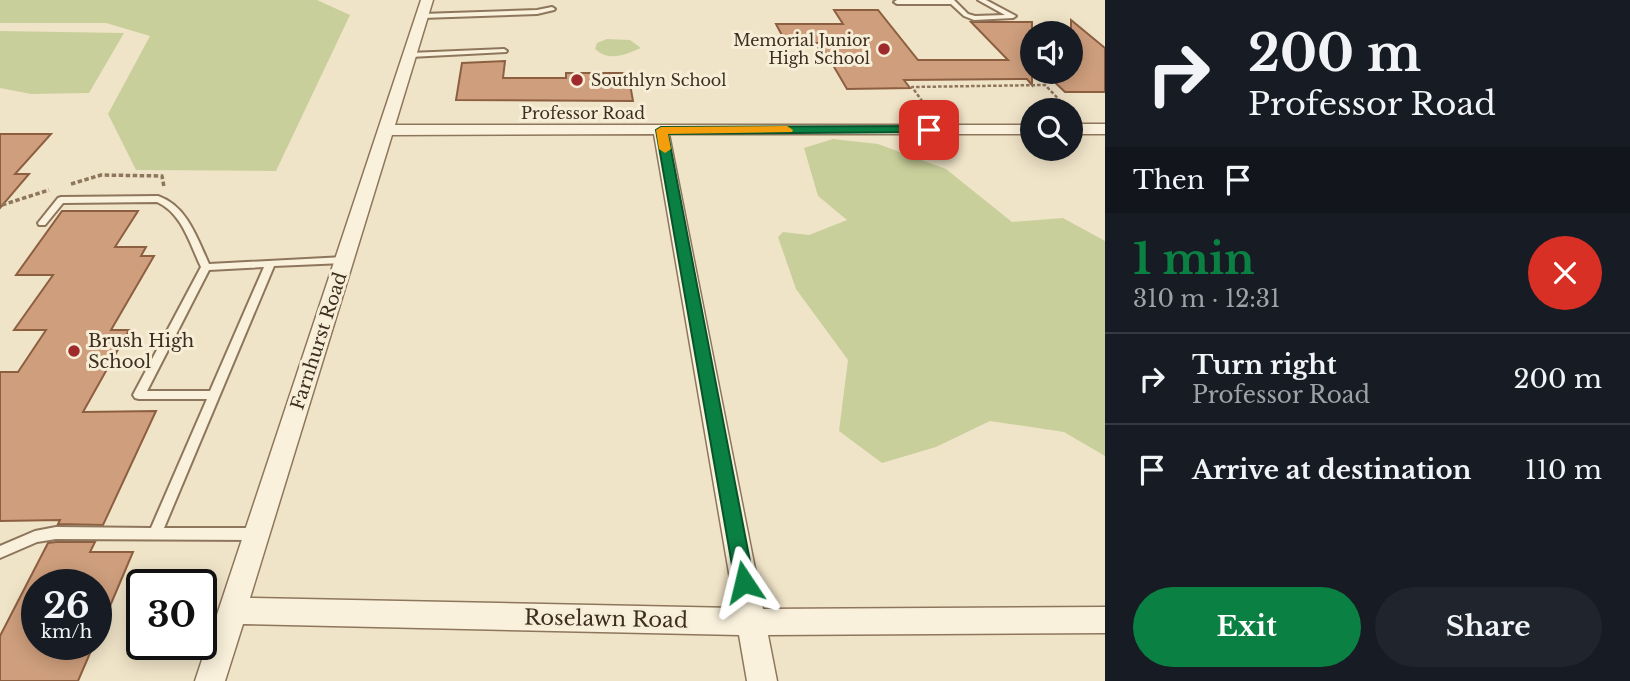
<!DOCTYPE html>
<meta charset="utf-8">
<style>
body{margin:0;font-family:"Libre Baskerville",serif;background:#20242c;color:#f1f3f6;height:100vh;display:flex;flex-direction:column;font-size:26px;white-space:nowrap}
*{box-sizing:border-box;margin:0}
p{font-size:23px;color:#9ea1a6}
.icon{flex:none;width:38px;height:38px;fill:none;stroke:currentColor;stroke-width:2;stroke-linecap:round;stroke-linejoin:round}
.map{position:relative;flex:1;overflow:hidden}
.panel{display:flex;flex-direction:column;background:#171b24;width:525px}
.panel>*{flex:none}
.guide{background:#171b24;color:#f1f3f6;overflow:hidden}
.controls{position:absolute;left:1020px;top:21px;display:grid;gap:14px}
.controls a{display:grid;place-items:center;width:63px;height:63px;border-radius:50%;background:#171b24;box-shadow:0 4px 18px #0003;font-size:35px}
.speed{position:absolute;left:21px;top:569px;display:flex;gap:14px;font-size:35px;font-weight:700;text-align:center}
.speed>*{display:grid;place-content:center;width:91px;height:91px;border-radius:50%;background:#171b24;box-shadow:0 4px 18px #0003;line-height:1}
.speed small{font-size:18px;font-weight:400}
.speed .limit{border:4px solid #111;border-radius:10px;background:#fff;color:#111}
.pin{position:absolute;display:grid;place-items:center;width:60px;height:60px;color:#fff;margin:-30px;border-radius:14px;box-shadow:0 4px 10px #0006}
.me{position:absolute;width:77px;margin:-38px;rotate:350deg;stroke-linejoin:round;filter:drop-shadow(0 0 5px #0008)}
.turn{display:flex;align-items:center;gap:24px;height:147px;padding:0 28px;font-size:32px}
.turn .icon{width:91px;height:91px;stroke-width:2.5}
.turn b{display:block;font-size:49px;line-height:60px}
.then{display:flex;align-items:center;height:66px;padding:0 28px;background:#0003;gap:14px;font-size:26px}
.round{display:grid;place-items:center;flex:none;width:74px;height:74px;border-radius:37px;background:#20242c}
.headline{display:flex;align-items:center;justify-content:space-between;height:119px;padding:0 28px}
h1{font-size:42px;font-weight:700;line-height:52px;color:#0b8043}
.primary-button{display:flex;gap:14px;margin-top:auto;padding:14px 28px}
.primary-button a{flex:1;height:80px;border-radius:42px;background:#0b8043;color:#fff;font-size:28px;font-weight:700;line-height:80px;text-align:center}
.primary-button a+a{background:#20242c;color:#f1f3f6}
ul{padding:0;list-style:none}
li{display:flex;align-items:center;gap:21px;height:91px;padding:0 28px;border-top:2px solid #363941}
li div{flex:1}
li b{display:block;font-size:26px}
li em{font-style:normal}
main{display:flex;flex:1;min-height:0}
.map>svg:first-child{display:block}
.green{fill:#c9cf9b}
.building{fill:#cf9f7d;stroke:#8d5f41;stroke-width:2}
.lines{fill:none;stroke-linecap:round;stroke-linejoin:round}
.service-casing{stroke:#8d765c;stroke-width:4}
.minor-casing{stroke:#8d765c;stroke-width:3}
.path-far1{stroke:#8d765c;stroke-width:2.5;stroke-dasharray:3.5 2;stroke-linecap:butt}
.path{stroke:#8d765c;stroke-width:3.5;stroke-dasharray:4.5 2.5;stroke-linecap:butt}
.service{fill:#faf1dc;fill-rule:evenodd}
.minor{fill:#faf1dc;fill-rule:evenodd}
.route{fill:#0b8043;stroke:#07532c;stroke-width:2}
.slow{fill:#f59e0b}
.poi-dot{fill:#9e2a2b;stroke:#f7eed8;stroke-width:2.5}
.labels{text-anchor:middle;stroke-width:6;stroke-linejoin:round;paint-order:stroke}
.far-poi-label{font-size:16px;fill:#3d2e20;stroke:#f7eed8;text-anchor:end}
.far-street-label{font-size:16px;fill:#3d2e20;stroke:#f7eed8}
.poi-label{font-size:18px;fill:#3d2e20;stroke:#f7eed8;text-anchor:start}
.street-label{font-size:18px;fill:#3d2e20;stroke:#f7eed8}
.near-street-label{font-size:21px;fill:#3d2e20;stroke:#f7eed8}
</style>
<main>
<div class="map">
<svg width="1105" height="681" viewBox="0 0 1105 681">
<rect width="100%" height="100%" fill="#f0e4c8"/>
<path class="green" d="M 0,0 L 317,0 L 350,15 L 276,171 L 136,170 L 108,114 L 150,36 L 106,23 L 0,23 Z
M 0,31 L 124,33 L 89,93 L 31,94 L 0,88 Z
M 607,39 L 630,40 L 641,48 C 624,55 610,62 595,49 L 597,43 Z
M 833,139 L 878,144 L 946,169 L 1012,222 L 1063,218 L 1105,241 L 1105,456 L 1064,432 L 990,421 L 936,447 L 882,463 L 839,431 L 848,360 L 796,289 L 778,237 L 783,232 L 809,235 L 847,220 L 818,196 L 804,148 Z"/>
<path class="building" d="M 834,10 L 878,10 L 918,60 L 1008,60 L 971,22 L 1032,22 L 1032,85 L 1027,79 L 904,80 L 910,88 L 847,89 L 820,43 L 786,43 L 776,24 L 843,24 Z
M 1071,20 L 1105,48 L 1105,92 L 1065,92 L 1044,72 L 1071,72 Z
M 505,61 L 503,78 L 566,78 L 566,73 L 628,73 L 633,101 L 456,100 L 462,63 Z
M 0,134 L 51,134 L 15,174 L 29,174 L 0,208 Z
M 62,211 L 138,211 L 115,247 L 146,247 L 141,256 L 154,256 L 111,330 L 129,330 L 83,412 L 156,411 L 103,525 L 58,524 L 60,520 L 0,521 L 0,372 L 18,372 L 46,330 L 14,330 L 53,275 L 16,275 Z
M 56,542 L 95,542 L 90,552 L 133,552 L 96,639 L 96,584 L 37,584 L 37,644 L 94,644 L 78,681 L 0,681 L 0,636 L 48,543 Z"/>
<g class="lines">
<g class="service-casing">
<path id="service" d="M 954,0 L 968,14 L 975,16 L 1005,15 L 978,0 L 986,0 L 1016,16 L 1013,18 L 974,20 L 964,16 L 951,4 L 897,4 L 894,2 L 897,0 Z
M 552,7 L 555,9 L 554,10 L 537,14 L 422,18 L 419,16 L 422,14 L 537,10 Z
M 504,49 L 507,51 L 506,52 L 410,57 L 407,55 L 410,53 Z
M 158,196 C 187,206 197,238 209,264 L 344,257 L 349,260 L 344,263 L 274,266 L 164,528 L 257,528 L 262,530 L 264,534 L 262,538 L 257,540 L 56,539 L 37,542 L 0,558 L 0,546 L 35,531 L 56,527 L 151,528 L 207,399 L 139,399 L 135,398 L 133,395 L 201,267 C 190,244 182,213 157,202 L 63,203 L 45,225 L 39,225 L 38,223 L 58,198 L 61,197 ZM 264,267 L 210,391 L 147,391 L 209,270 Z"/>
</g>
<g class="minor-casing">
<path id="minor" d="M 421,0 L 433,0 L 395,125 L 1032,125 L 1032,134 L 669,134 L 763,609 L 1105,607 L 1105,633 L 768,635 L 777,681 L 747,681 L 739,635 L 243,624 L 225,681 L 195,681 ZM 654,134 L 735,608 L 250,598 L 392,135 Z
M 1071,124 L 1105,124 L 1105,134 L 1071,134 Z"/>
</g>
<path class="path-far1" d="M 932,115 L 912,87 L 1045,85 L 1069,110"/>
<path class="path" d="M 71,184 L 101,175 L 162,176 L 164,187
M 2,205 L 49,190"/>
<use href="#service" class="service"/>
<use href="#minor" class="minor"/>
</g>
<path class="route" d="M 929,126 L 934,130 L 933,132 L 668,134 L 754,582 L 751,588 L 744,591 L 736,588 L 656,130 L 661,127 Z"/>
<path class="slow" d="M 787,126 L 793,130 L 792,132 L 668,134 L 671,149 L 665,153 L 659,149 L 656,130 L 661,127 Z"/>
<g class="poi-dot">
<circle cx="884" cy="49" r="7"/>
<circle cx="577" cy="80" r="7"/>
<circle cx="74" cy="351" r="7"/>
</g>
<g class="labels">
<g class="far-poi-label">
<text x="870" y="46">Memorial Junior<tspan x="870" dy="18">High School</tspan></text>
<text x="591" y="86" text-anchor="start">Southlyn School</text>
</g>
<g class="far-street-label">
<text x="583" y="119">Professor Road</text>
</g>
<g class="poi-label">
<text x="88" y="347">Brush High<tspan x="88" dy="21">School</tspan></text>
</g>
<g class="street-label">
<text transform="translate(319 341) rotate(-72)" y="6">Farnhurst Road</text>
</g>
<g class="near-street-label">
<text transform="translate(606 619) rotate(1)" y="7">Roselawn Road</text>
</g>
</g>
</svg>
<div class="controls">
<a><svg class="icon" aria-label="sound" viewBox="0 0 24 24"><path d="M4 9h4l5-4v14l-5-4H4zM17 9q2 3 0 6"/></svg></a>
<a><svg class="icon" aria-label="search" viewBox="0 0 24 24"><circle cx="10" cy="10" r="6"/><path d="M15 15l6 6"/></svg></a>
</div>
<div class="speed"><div>26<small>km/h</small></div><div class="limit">30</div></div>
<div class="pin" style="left:929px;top:130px;background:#d93025"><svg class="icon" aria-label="arrive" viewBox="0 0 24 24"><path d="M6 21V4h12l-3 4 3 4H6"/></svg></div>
<svg class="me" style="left:744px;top:582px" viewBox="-20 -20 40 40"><path d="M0-17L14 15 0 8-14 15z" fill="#0b8043" stroke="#fff" stroke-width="4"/></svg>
</div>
<section class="panel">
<div class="guide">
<div class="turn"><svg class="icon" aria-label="right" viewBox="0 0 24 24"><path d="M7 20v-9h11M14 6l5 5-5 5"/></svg><div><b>200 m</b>Professor Road</div></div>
<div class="then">Then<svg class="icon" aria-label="arrive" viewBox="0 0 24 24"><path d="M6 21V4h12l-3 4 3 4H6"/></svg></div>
</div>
<div class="headline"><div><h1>1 min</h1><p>310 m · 12:31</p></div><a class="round" style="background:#d93025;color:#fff"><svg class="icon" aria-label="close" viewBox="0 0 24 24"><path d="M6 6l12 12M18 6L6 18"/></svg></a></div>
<ul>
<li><svg class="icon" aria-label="right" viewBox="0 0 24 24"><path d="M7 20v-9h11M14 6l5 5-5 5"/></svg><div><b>Turn right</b><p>Professor Road</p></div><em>200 m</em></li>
<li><svg class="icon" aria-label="arrive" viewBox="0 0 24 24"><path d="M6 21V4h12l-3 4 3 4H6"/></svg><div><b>Arrive at destination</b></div><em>110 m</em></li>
</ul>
<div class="primary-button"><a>Exit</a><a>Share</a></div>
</section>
</main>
